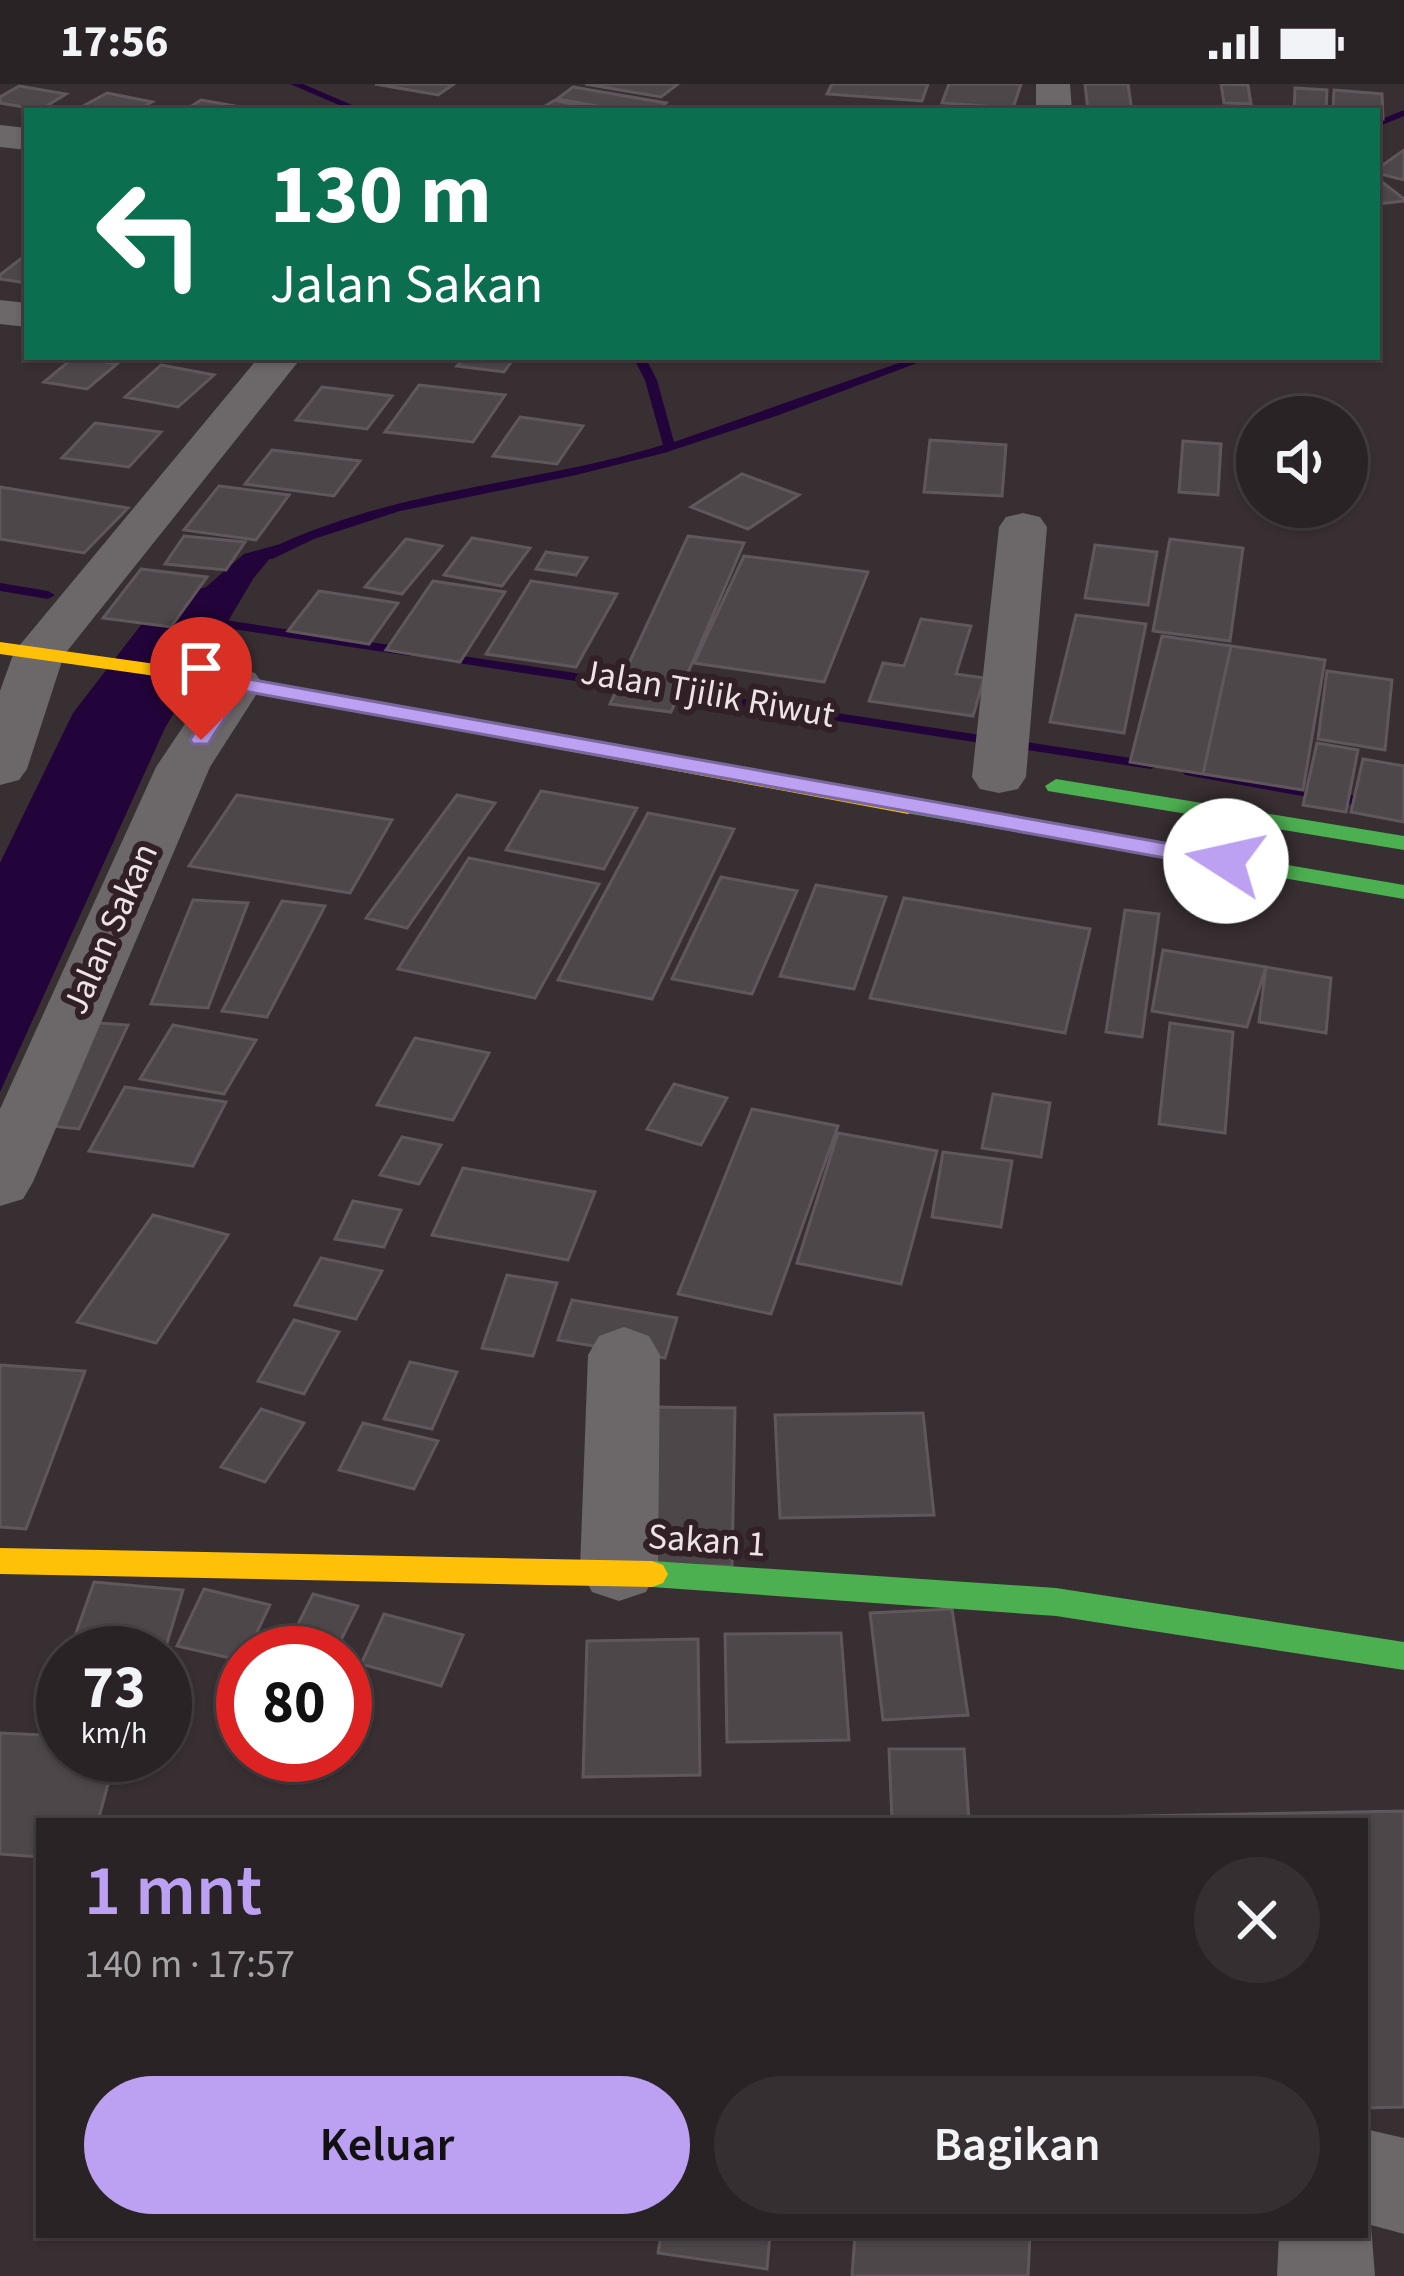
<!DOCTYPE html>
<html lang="id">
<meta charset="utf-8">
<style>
body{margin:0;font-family:"Source Sans 3",sans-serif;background:#362f32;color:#f1f3f6;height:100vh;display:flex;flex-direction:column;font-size:45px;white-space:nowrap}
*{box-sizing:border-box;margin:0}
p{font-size:39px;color:#a5a4a7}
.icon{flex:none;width:66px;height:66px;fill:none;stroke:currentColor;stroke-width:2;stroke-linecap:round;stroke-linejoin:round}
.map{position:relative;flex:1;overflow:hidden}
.panel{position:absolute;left:36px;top:1734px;width:1332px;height:420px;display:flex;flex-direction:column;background:#2a2326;border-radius:0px;box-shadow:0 3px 9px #0004,0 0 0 3px #464043}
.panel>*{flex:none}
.guide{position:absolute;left:24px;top:24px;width:1356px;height:252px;border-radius:0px;box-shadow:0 3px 9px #0004,0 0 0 3px #464043;background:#0b6e4f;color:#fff;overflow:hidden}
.buttons{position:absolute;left:1236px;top:312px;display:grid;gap:24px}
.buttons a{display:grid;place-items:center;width:132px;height:132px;border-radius:50%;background:#2a2326;box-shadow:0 3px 9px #0004,0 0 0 3px #464043;font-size:60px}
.speed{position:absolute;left:36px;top:1542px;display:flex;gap:24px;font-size:60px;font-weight:700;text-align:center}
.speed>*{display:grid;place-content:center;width:156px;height:156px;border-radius:50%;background:#2a2326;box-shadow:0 3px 9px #0004,0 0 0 3px #464043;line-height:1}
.speed small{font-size:30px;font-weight:400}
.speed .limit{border:18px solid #d22;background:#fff;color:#111}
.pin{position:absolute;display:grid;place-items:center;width:102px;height:102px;color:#fff;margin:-123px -51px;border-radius:50% 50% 50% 0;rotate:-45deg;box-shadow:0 0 12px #0007}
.pin .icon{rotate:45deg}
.me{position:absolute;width:132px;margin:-66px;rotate:280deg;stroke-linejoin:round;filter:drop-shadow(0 0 9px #0008)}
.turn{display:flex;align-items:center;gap:42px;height:252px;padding:0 48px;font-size:54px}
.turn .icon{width:156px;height:156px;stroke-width:2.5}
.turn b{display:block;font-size:84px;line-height:102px}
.round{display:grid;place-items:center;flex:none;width:126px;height:126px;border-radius:63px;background:#362f32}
.headline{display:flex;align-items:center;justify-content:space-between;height:204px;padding:0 48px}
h1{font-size:72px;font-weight:600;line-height:90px;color:#bca0f2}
.cta{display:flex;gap:24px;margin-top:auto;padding:24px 48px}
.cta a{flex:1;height:138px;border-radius:72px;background:#bca0f2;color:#111;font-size:48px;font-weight:600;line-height:138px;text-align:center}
.cta a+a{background:#362f32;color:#f1f3f6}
.status{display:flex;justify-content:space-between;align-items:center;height:84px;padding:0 60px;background:#2a2326;direction:ltr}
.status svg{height:33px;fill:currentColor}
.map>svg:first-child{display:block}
.water{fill:#22043a}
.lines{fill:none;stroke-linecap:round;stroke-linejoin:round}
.stream{fill:#22043a;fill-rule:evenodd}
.building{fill:#4d474a;stroke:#5f575b;stroke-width:3}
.street{fill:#6c6768;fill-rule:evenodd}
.fast{fill:#4caf50;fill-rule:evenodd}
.slow{fill:#ffc107;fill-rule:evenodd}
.route{fill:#bca0f2;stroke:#7a689d;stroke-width:3}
.labels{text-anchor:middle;stroke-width:12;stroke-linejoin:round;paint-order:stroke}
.street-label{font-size:36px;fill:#eee3e7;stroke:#312127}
</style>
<div class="status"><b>17:56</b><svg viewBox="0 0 49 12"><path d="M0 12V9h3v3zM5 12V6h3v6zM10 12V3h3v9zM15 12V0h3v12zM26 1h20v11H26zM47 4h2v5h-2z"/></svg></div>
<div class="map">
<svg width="1404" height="2192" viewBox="0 0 1404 2192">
<rect width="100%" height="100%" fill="#382f32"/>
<path class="water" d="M 306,453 L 276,467 L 253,495 L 165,644 L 0,1008 L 0,779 L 73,629 L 161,515 L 206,503 L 244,470 Z"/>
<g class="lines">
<path class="stream" d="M 290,0 L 303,0 L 366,27 L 353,27 Z
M 1404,26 L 1404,32 L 1377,43 L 1377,37 Z
M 633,273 L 645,273 L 657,296 L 674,358 L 916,273 L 933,273 L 779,331 L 664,369 L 576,391 L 400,427 L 314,455 L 272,475 L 260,472 C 280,458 305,449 328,441 C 436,402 553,395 663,361 L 645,296 Z
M 0,499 L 48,507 L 55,511 L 48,515 L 0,507 Z
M 205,533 L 410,564 L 417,568 L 410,572 L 200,540 L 200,534 Z
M 437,568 L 1151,677 L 1158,681 L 1151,685 L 432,575 L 430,572 Z
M 1190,684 L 1404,720 L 1404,730 L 1185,691 L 1183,688 Z"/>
</g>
<path class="building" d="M 375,0 L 454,0 L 438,11 Z
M 585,0 L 678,0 L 661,13 Z
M 832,0 L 928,0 L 922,17 L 827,10 Z
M 949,0 L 1021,0 L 1013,24 L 942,19 Z
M 1085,0 L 1128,0 L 1132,27 L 1088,27 Z
M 1221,0 L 1248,1 L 1251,20 L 1224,19 Z
M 19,2 L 66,10 L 40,26 L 0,19 L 0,13 Z
M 573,3 L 666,19 L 656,27 L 626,27 L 557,15 Z
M 1295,4 L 1327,6 L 1326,27 L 1294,27 Z
M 1334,6 L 1382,10 L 1383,35 L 1377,34 L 1377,27 L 1333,27 Z
M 107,9 L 152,18 L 136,27 L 74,27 Z
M 201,16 L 257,26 L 184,27 Z
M 555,16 L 588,24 L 537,27 Z
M 1404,66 L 1404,96 L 1377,89 L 1377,85 Z
M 1377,94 L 1404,115 L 1404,117 L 1377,120 Z
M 27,170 L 27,199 L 0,195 L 0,191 Z
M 74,273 L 75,273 L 117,280 L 87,305 L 44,298 Z
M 465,273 L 515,273 L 504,288 L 457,282 Z
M 161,281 L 214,291 L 178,323 L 125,313 Z
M 419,301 L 505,311 L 473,358 L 385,348 Z
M 322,303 L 392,312 L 367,345 L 296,336 Z
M 520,333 L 583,342 L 557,380 L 493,372 Z
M 95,339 L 161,348 L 129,383 L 62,374 Z
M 930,356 L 1006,361 L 1002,412 L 924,408 Z
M 1183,357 L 1221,360 L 1218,411 L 1179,408 Z
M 272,366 L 360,377 L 334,412 L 245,400 Z
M 742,390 L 799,411 L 748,445 L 691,423 Z
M 219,402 L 289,411 L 256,456 L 184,446 Z
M 0,403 L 128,424 L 84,469 L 0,455 Z
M 184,452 L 245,458 L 226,486 L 165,480 Z
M 688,452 L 744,459 L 671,628 L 610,620 Z
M 472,454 L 530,464 L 502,502 L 444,491 Z
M 406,455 L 442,462 L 402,510 L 365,503 Z
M 1170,455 L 1243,464 L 1230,557 L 1153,547 Z
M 1095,461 L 1157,468 L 1148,521 L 1085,514 Z
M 546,468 L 587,474 L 576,491 L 536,485 Z
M 744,472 L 868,488 L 824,598 L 694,579 Z
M 141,485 L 207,493 L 171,543 L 103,534 Z
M 433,497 L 505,508 L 460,578 L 386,566 Z
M 531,497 L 617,510 L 576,583 L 486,570 Z
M 319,507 L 398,519 L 369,560 L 288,547 Z
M 1076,531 L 1146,540 L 1124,649 L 1050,638 Z
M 921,535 L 971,542 L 956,590 L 984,594 L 973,632 L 869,617 L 883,579 L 904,582 Z
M 1162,552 L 1231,562 L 1203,690 L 1130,678 Z
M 1231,562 L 1325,576 L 1303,706 L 1203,690 Z
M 1327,587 L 1392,596 L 1385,666 L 1318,655 Z
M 1317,659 L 1358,666 L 1346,728 L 1303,721 Z
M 1363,675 L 1404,682 L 1404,738 L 1351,728 Z
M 541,707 L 637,724 L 604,785 L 506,766 Z
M 237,711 L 392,736 L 350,809 L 189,782 Z
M 457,711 L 495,719 L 407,844 L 366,834 Z
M 648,729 L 734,745 L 652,915 L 558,896 Z
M 469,774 L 599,800 L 535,914 L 398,885 Z
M 721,793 L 797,807 L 752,910 L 672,895 Z
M 816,801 L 886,813 L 854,905 L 780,892 Z
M 904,814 L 1090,845 L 1065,949 L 870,914 Z
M 193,816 L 248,819 L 208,924 L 151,920 Z
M 282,817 L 325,822 L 267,933 L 222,927 Z
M 1125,826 L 1159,830 L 1142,953 L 1106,948 Z
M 1163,866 L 1266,883 L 1247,943 L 1152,927 Z
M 1266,883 L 1331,894 L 1326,949 L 1259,938 Z
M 84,938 L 128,941 L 79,1045 L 33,1040 Z
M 1170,939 L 1233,948 L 1225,1049 L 1159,1040 Z
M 173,941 L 256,956 L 224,1010 L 140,995 Z
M 415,954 L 489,969 L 453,1036 L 377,1021 Z
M 674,1000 L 727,1014 L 701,1061 L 647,1045 Z
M 125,1003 L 226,1018 L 193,1082 L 89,1067 Z
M 993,1010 L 1050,1019 L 1041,1073 L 982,1064 Z
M 752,1025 L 838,1042 L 771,1230 L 678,1210 Z
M 838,1049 L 937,1067 L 901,1200 L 797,1179 Z
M 402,1053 L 441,1061 L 419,1100 L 380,1091 Z
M 943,1068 L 1012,1077 L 1001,1143 L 932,1133 Z
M 463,1084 L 595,1108 L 568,1176 L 432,1151 Z
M 353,1117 L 401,1126 L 384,1163 L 335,1155 Z
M 153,1131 L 228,1151 L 156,1259 L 77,1238 Z
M 321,1174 L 382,1187 L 356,1235 L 295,1221 Z
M 507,1191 L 557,1199 L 533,1272 L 482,1264 Z
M 572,1216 L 677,1234 L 665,1274 L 558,1256 Z
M 294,1236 L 339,1248 L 304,1310 L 258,1297 Z
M 410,1278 L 457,1288 L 432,1345 L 384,1335 Z
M 0,1281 L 85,1287 L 26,1445 L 0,1443 Z
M 646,1323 L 735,1324 L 732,1482 L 638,1481 Z
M 261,1325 L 304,1339 L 265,1398 L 221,1383 Z
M 923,1329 L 934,1431 L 780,1434 L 775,1331 Z
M 363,1339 L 438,1357 L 414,1405 L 339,1386 Z
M 94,1498 L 183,1506 L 164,1569 L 69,1569 Z
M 204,1505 L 270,1521 L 243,1577 L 177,1562 Z
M 313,1510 L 358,1522 L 336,1566 L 291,1554 Z
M 952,1525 L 968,1631 L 883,1636 L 870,1529 Z
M 384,1530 L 463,1551 L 441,1602 L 361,1580 Z
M 841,1549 L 849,1656 L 727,1658 L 725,1550 Z
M 698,1555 L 700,1691 L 583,1693 L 587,1557 Z
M 0,1649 L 63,1652 L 63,1671 L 116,1671 L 98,1737 L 39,1737 L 39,1773 L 0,1770 Z
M 889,1665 L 964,1665 L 969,1737 L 892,1737 Z
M 1404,1727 L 1404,2023 L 1365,2024 L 1365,1737 L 1088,1733 Z
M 661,2151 L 770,2151 L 767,2185 L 658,2169 Z
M 855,2151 L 1030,2151 L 1028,2192 L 852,2192 Z"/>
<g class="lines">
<path class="street" d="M 1036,0 L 1070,0 L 1072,27 L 1036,27 Z
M 0,41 L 27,44 L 27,66 L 0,63 Z
M 0,216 L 27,219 L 27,243 L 0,240 Z
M 259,273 L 302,273 L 64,571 L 27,685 L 19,696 L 0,701 L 0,607 L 14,568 Z
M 1023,429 L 1040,433 L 1047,443 L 1026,693 L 1018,705 L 999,709 L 980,705 L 972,693 L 999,443 L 1006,433 Z
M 237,584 L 255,589 L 263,600 L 210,683 L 33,1098 L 23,1115 L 0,1122 L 0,1025 L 156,683 L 219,589 Z
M 624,1243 L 649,1252 L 660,1271 L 658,1485 L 646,1508 L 619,1517 L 592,1508 L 580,1485 L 588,1271 L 599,1252 Z
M 1365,2045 L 1404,2054 L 1404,2150 L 1371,2141 L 1375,2192 L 1277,2192 L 1279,2151 L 1365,2151 Z"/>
<path class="fast" d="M 1056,695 L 1404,752 L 1404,766 L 1048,707 L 1045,702 Z
M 908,716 L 1404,801 L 1404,815 L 900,728 L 897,723 Z
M 652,1477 L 1056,1504 L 1404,1558 L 1404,1586 L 1056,1532 L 652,1503 L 641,1499 L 636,1490 L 641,1481 Z"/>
<path class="slow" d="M 0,558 L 198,586 L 908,716 L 919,723 L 908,730 L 198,598 L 0,570 Z
M 0,1464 L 652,1477 L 663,1481 L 668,1490 L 663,1499 L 652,1503 L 0,1490 Z"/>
</g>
<path class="route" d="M 237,593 L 1226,770 L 1237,777 L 1226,785 L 243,607 L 208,660 L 193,660 L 190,656 L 229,595 Z"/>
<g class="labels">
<g class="street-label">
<text transform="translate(708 608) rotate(10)" y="13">Jalan Tjilik Riwut</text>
<text transform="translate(109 844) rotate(-66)" y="13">Jalan Sakan</text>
<text transform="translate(707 1455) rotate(4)" y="13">Sakan 1</text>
</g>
</g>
</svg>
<div class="buttons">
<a><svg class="icon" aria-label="sound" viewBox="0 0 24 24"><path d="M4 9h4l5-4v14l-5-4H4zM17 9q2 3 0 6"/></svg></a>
</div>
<div class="speed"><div>73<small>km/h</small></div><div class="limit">80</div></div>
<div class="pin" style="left:201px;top:656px;background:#d93025"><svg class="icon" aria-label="arrive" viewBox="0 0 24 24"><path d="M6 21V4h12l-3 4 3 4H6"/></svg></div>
<svg class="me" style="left:1226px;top:777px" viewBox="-20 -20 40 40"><circle r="19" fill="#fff"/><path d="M0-13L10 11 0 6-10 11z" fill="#bca0f2"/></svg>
<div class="guide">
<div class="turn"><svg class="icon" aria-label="left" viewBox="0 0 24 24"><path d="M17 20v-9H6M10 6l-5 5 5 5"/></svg><div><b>130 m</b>Jalan Sakan</div></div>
</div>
<section class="panel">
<div class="headline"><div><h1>1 mnt</h1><p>140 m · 17:57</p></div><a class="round"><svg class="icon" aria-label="close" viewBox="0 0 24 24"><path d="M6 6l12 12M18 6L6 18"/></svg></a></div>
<div class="cta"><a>Keluar</a><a>Bagikan</a></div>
</section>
</div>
